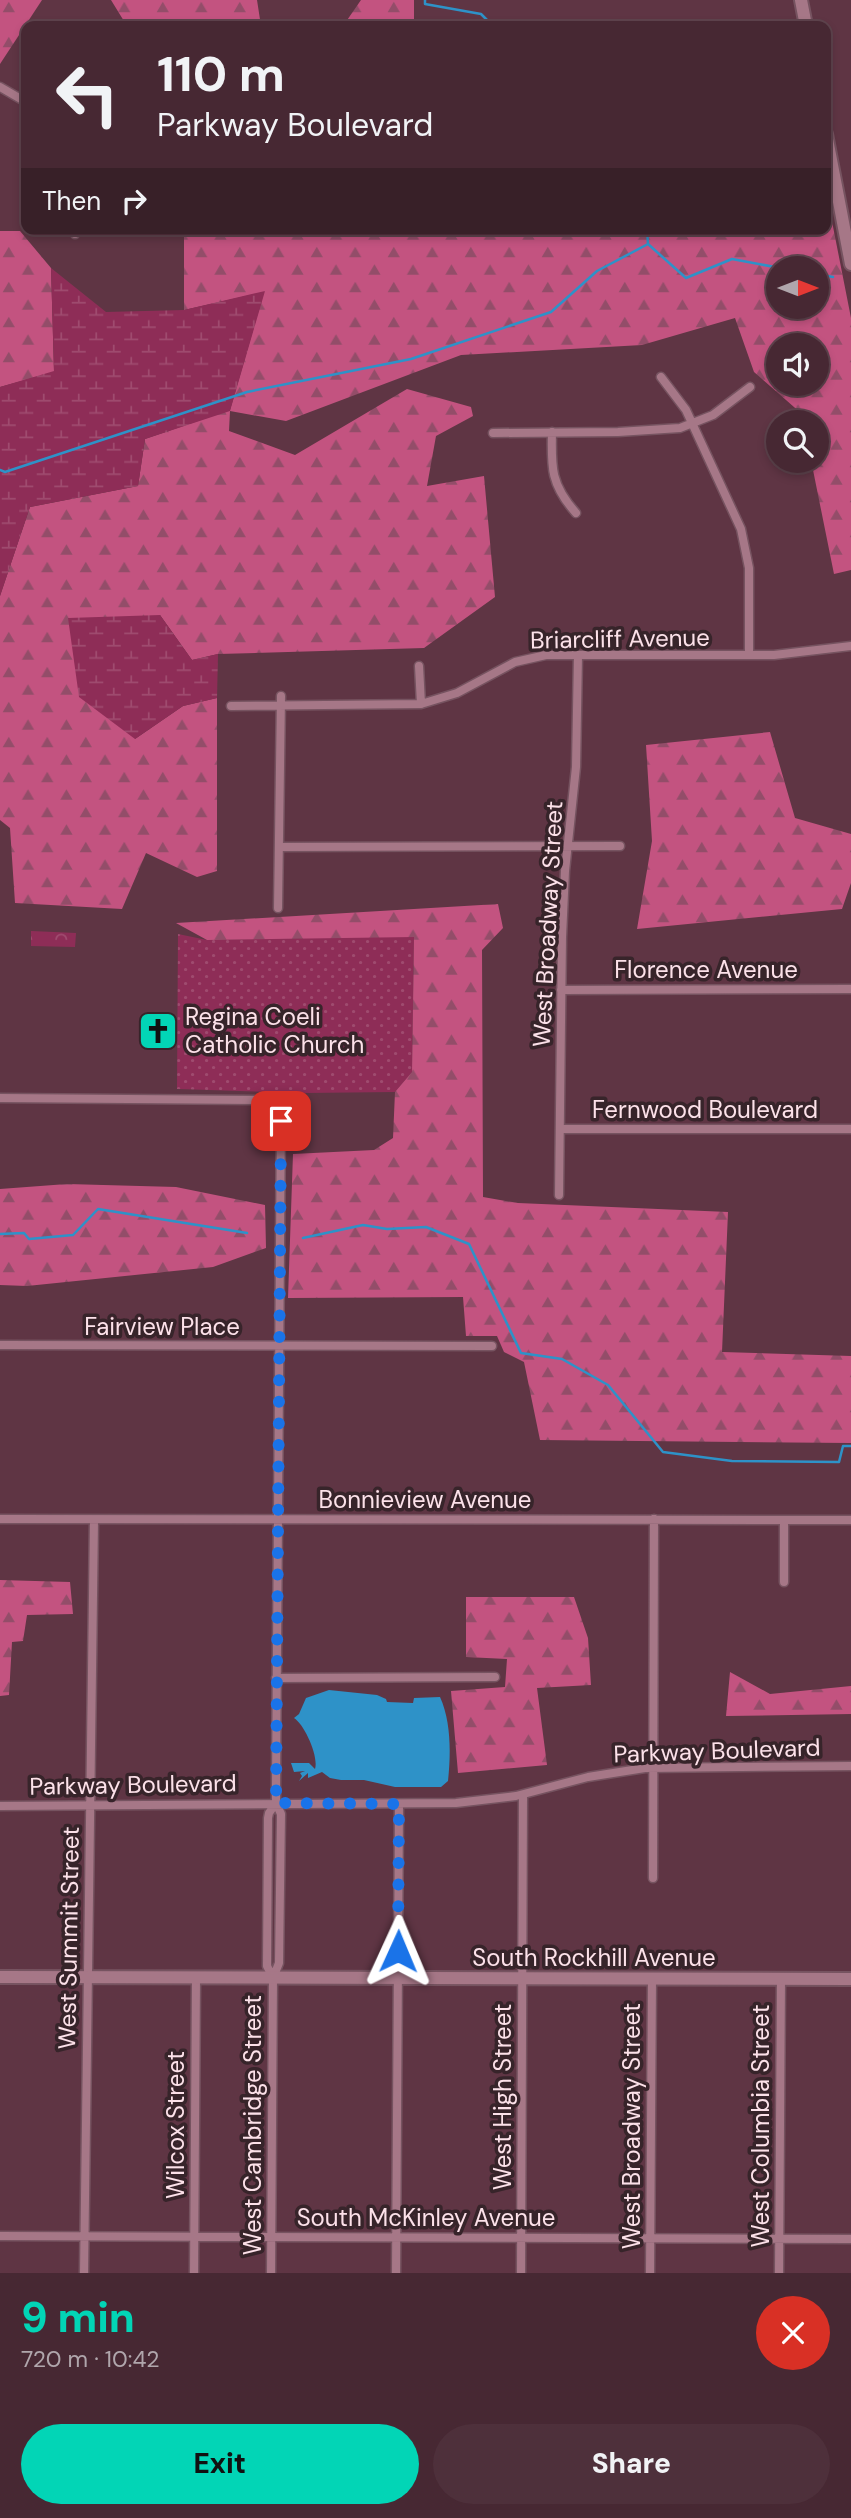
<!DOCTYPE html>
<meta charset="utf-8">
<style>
body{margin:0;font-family:"DM Sans",sans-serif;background:#4e303b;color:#f1f3f6;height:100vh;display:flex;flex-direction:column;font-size:26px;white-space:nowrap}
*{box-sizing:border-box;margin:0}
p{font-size:23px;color:#b0a6ac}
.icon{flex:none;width:38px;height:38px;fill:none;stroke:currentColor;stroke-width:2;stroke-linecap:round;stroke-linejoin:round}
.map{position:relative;height:2273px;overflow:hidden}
.panel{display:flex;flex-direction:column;background:#472833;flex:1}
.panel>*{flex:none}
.banner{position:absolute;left:21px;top:21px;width:810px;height:214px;border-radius:14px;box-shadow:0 4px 10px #0003,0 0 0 2px #5f444e;background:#472833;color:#f1f3f6;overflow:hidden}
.needle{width:46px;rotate:90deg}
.buttons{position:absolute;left:766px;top:256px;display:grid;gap:14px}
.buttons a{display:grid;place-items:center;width:63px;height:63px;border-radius:50%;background:#472833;box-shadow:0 4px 10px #0003,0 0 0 2px #5f444e;font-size:35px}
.pin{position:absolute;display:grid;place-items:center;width:60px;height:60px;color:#fff;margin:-30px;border-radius:14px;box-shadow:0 4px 10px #0006}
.me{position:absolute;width:77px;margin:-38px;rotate:1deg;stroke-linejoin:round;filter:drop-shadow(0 0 5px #0008)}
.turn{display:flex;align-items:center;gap:24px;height:147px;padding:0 21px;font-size:32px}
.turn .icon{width:91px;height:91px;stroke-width:2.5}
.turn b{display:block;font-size:49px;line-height:60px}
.then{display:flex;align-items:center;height:66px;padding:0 21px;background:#0003;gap:14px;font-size:26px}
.round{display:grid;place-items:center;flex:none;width:74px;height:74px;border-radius:37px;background:#4e303b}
.headline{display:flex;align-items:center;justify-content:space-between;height:119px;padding:0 21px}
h1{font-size:42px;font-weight:800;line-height:52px;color:#02d5b6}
.action{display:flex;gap:14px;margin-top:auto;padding:14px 21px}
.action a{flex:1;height:80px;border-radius:42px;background:#02d5b6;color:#111;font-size:28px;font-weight:800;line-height:80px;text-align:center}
.action a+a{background:#4e303b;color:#f1f3f6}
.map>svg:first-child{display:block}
.grass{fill:url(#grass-dots)}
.forest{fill:url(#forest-firs);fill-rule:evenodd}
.wetland{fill:url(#wetland-marsh)}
.park{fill:url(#park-crowns)}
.water{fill:#2e92c8}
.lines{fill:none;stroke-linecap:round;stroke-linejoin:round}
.stream{stroke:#2e92c8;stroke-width:2.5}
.street-casing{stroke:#765360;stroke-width:11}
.secondary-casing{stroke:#765360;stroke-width:16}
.street{stroke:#a67787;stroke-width:8}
.secondary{stroke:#a67787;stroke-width:12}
.route{stroke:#1a73e8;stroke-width:12;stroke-dasharray:0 21.6}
.labels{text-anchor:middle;stroke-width:7;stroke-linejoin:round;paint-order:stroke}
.street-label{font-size:24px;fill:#fce1e9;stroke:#37242a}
.poi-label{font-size:24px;fill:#fce1e9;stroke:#37242a;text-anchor:start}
</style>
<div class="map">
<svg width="851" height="2273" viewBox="0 0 851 2273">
<defs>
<pattern id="grass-dots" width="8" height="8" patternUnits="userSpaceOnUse" patternTransform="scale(1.75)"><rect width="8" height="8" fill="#8e2d57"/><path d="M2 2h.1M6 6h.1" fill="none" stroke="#9f4b6f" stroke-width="1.8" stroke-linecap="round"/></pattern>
<pattern id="forest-firs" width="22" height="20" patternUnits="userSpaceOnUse" patternTransform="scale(1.75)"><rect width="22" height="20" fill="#c35380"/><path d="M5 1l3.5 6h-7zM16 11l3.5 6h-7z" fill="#934d69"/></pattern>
<pattern id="wetland-marsh" width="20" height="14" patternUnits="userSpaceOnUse" patternTransform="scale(1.75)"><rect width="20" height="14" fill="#8e2d57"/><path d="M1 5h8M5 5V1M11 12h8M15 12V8" fill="none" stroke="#9f4b6f"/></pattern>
<pattern id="park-crowns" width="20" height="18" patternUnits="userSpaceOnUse" patternTransform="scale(1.75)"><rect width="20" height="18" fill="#8e2d57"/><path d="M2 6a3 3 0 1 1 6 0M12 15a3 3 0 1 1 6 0" fill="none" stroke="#9f4b6f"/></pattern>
</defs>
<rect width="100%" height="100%" fill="#5f3544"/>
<path class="grass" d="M 178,934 L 207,940 L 414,936 L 412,1072 L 395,1092 L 303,1093 L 177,1089 Z"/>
<path class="forest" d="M 0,0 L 49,0 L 42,0 L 0,64 Z
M 111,0 L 257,0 L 261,26 L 127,26 Z
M 361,0 L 414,0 L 414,26 L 343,26 Z
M 826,191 L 851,318 L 851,570 L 834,574 L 811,460 L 817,460 L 817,422 L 804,422 L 802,414 L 754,372 L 735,318 L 642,345 L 461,355 L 286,421 L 230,411 L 229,431 L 295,455 L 407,389 L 471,407 L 473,416 L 436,436 L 427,486 L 484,476 L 495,597 L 424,648 L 218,654 L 192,660 L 160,615 L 135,739 L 183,706 L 217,698 L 217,871 L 197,877 L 146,853 L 122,909 L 15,903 L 10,828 L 0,820 L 0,596 L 30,507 L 138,486 L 145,439 L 230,410 L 264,292 L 184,310 L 184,229 L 826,229 ZM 779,268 L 817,268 L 817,306 L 779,306 ZM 779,345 L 817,345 L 817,383 L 779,383 Z
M 0,231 L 20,231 L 51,268 L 54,372 L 0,387 Z
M 770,732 L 795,818 L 851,834 L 851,883 L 842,909 L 637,929 L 652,841 L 646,745 Z
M 498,904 L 503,928 L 482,950 L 483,1197 L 518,1203 L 728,1212 L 722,1352 L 851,1356 L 851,1443 L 540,1440 L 524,1362 L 504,1352 L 497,1336 L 466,1336 L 463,1297 L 288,1298 L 293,1154 L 374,1150 L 393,1138 L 395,1092 L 412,1072 L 414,937 L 207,940 L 176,923 Z
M 67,1184 L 176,1187 L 265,1205 L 266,1248 L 213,1267 L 27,1286 L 0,1285 L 0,1189 Z
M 0,1580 L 70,1582 L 73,1614 L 27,1615 L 23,1641 L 12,1642 L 9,1695 L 0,1696 Z
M 466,1597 L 574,1597 L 588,1638 L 591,1685 L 537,1688 L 547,1765 L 458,1773 L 451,1691 L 505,1687 L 507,1659 L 466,1657 Z
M 730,1672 L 770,1694 L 851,1686 L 851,1714 L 726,1716 Z"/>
<path class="wetland" d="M 51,268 L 106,312 L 184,310 L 265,291 L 230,411 L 145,439 L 138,486 L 30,507 L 0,596 L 0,387 L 54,371 Z
M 160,615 L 192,660 L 218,654 L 217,698 L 183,706 L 135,739 L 79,697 L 68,618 Z"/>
<path class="park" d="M 31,931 L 76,933 L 75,947 L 31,946 Z"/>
<path class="water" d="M 329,1690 L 377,1695 L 386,1699 L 387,1702 L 413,1703 L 414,1698 L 440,1697 C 451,1721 451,1753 448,1781 L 441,1787 L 395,1787 L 364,1780 L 341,1780 L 330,1778 L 322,1772 L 308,1778 L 308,1773 L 299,1781 L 302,1776 L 300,1773 L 305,1771 L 294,1772 L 291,1763 L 309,1763 L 315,1769 C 319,1756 304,1724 294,1718 L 299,1714 L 306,1698 Z"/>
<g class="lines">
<path class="stream" d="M 425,0 L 425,4 L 481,14 L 493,26
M 647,229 L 648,244 L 686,278 L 732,259 L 780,268
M 817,274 L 833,277
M 0,470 L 5,472 L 247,392 L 411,359 L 551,312 L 597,271 L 648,244
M 0,1234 L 24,1233 L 29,1239 L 73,1235 L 98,1209 L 247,1233
M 303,1238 L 363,1225 L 387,1229 L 426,1227 L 469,1244 L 521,1353 L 562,1359 L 608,1385 L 663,1452 L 732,1461 L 839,1462 L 843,1446 L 851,1446"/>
<g class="street-casing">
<path id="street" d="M 0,87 L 26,102
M 75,229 L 75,234
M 661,377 L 686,410 L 741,529 L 749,568 L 749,655
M 552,432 C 551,468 551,485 576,513
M 493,433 L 618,432 L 680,428 L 713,415 L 750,387
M 419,666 L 421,704
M 231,706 L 421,704 L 457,693 L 515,662 L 546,655 L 774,655 L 851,646
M 279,847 L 620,846
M 278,908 L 281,696
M 561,990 L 851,989
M 0,1098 L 265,1100 L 278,1104 L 281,1110 L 276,1785 L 276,1803 L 281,1814 L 279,1963 L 273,1978 L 271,2273
M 560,1129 L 851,1129
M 559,1195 L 562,937 L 565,871 L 576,767 L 578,655
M 0,1345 L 492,1346
M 0,1519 L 851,1520
M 784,1520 L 784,1582
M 276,1678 L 495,1677
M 0,1806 L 456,1803 L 516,1796 L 588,1777 L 645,1768 L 851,1766
M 653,1878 L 654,1519
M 273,1978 L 267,1966 L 268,1818 L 269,1813 L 276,1803
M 0,2236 L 851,2239
M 84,2273 L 94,1520
M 194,2273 L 196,1978
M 396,2273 L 399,1804
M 521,2273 L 523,1795
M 650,2273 L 652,1979
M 779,2273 L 781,1979"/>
</g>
<g class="secondary-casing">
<path id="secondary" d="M 801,0 L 806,26
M 826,134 L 851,264
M 0,1977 L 851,1979"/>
</g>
<use href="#street" class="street"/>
<use href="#secondary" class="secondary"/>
</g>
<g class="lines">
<path class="route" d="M 281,1121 L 276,1803 L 399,1804 L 398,1951"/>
</g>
<defs>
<g id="church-square" transform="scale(2.0125)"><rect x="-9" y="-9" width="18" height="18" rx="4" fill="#02d5b6" stroke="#37242a"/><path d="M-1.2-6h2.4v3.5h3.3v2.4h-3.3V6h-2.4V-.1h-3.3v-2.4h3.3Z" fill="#111"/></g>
</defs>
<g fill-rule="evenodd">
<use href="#church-square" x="158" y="1031"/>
</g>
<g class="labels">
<g class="street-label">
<text transform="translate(620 639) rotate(-1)" y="8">Briarcliff Avenue</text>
<text transform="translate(548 924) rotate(-87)" y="8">West Broadway Street</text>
<text x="706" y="978">Florence Avenue</text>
<text x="705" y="1118">Fernwood Boulevard</text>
<text x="162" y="1335">Fairview Place</text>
<text x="425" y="1508">Bonnieview Avenue</text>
<text transform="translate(717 1751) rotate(-2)" y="8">Parkway Boulevard</text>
<text transform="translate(133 1785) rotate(-1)" y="8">Parkway Boulevard</text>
<text transform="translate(69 1938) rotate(-89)" y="8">West Summit Street</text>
<text x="594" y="1966">South Rockhill Avenue</text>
<text transform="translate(503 2097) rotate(-90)" y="8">West High Street</text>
<text transform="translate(176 2125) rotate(-90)" y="8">Wilcox Street</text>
<text transform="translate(253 2125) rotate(-90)" y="8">West Cambridge Street</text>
<text transform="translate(632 2126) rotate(-90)" y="8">West Broadway Street</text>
<text transform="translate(761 2126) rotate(-90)" y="8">West Columbia Street</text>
<text x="426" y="2226">South McKinley Avenue</text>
</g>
<g class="poi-label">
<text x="185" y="1025">Regina Coeli<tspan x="185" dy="28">Catholic Church</tspan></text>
</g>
</g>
</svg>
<div class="buttons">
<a><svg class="needle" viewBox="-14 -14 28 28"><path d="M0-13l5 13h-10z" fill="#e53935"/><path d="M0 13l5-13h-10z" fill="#b0a6ac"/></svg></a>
<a><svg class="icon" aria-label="sound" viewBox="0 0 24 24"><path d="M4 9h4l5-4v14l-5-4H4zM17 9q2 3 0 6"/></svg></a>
<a><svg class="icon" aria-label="search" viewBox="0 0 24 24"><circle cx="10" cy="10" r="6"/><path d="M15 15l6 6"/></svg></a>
</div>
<div class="pin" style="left:281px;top:1121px;background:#d93025"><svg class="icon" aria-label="arrive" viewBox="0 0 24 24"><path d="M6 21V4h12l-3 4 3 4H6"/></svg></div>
<svg class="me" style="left:398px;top:1951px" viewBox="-20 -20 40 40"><path d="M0-17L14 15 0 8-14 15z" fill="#1a73e8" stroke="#fff" stroke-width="4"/></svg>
<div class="banner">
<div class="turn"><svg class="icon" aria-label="left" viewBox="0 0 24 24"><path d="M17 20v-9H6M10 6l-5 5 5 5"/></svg><div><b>110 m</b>Parkway Boulevard</div></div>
<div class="then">Then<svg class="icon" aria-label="right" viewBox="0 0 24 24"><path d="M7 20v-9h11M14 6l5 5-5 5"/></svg></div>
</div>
</div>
<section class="panel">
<div class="headline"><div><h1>9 min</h1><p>720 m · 10:42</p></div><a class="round" style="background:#d93025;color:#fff"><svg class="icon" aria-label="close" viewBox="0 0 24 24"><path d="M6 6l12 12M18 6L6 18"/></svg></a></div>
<div class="action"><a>Exit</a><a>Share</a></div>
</section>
